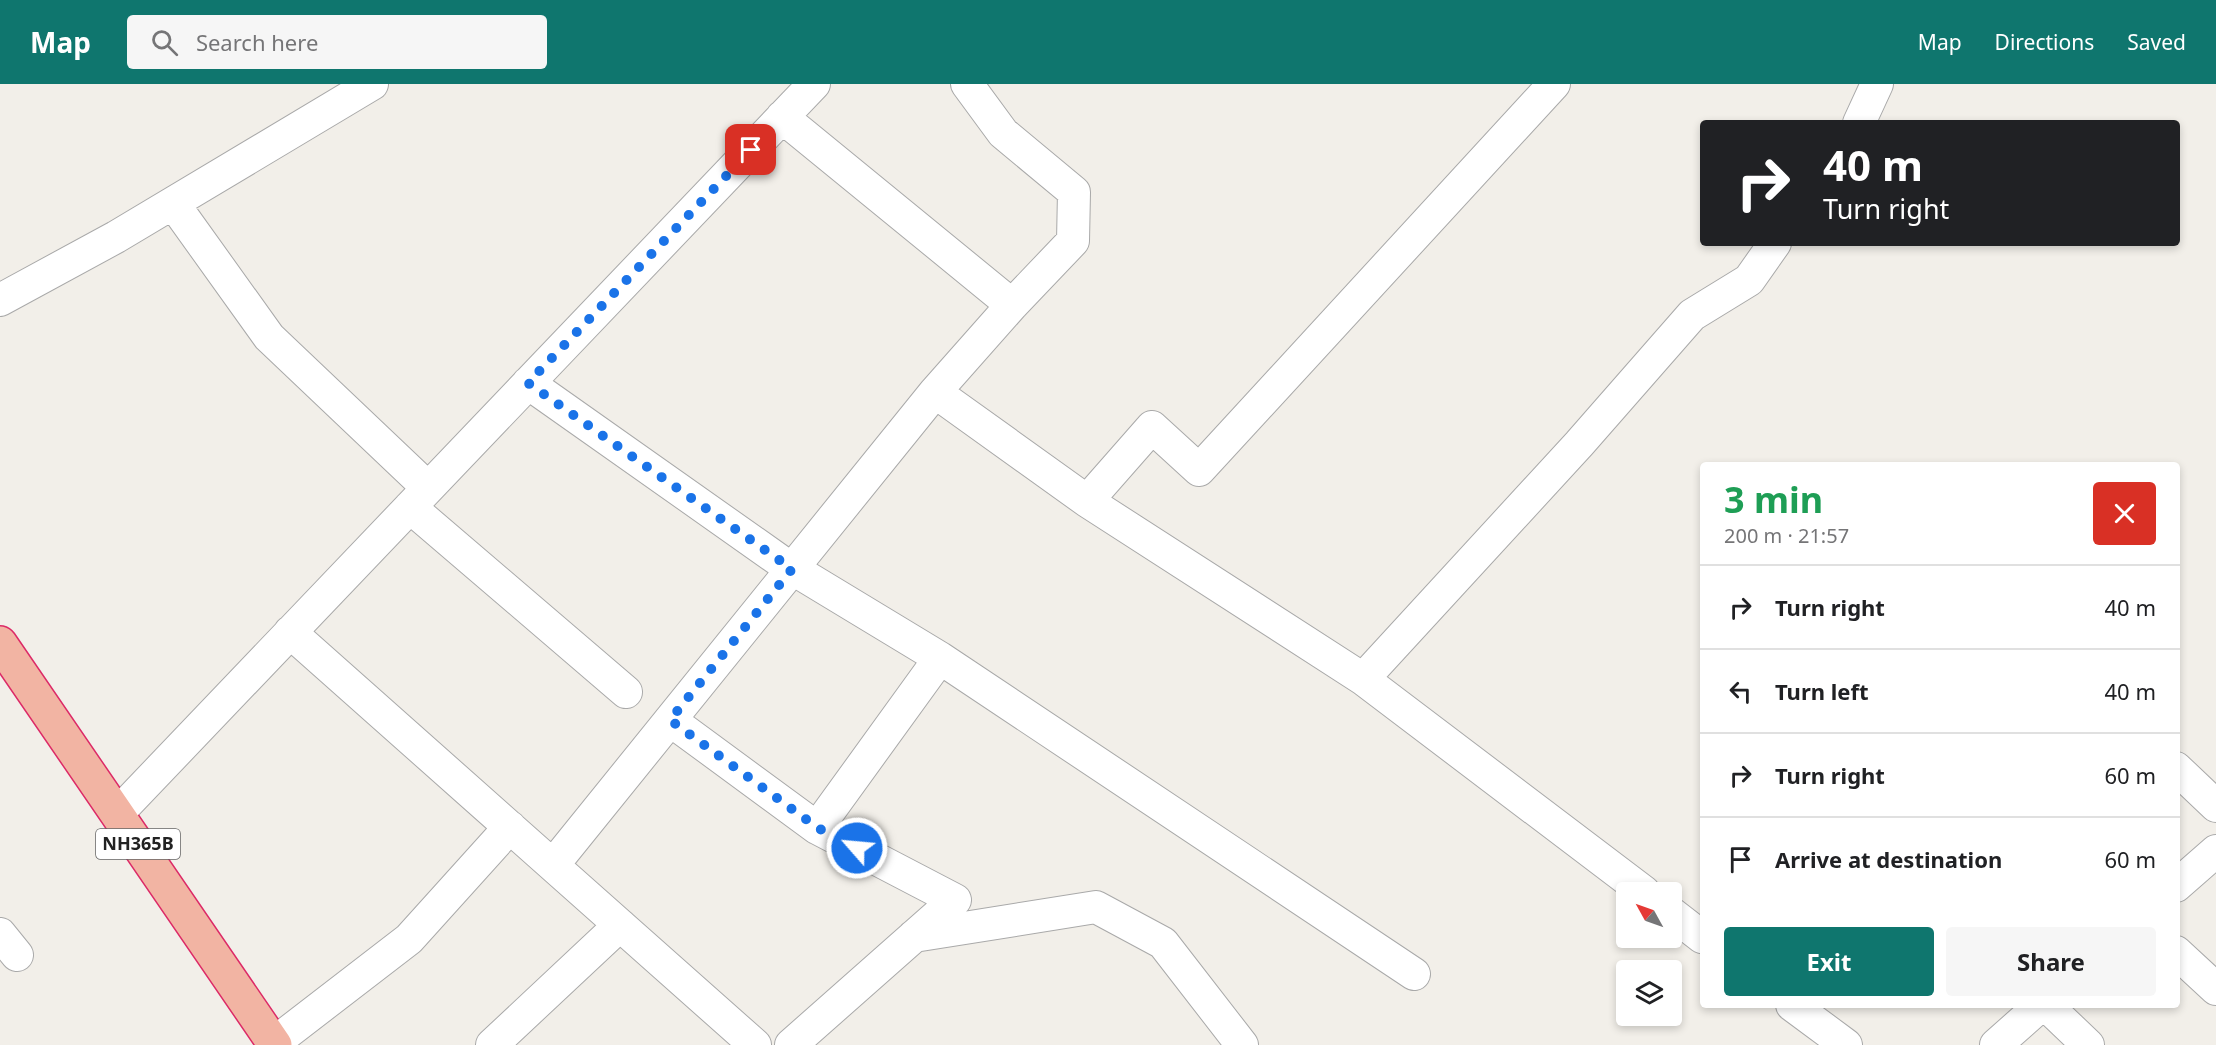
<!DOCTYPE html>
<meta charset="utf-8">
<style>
body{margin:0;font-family:"Noto Sans",sans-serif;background:#f6f6f6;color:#202124;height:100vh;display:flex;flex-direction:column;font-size:22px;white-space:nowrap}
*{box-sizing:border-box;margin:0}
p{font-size:20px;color:#757577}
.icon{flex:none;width:33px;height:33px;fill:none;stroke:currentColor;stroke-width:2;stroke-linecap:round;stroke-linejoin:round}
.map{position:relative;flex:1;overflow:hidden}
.side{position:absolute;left:1700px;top:378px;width:480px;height:546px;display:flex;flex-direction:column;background:#fff;border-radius:6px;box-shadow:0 3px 9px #0003}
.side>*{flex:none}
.hud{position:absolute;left:1700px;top:36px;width:480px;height:126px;border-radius:6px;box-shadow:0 3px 9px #0003;background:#202124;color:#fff;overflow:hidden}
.needle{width:39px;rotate:310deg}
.tools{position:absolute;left:1616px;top:798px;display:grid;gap:12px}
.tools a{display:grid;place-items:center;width:66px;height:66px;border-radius:6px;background:#fff;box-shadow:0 3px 9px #0003;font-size:30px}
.pin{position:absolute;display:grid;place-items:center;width:51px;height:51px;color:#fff;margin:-26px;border-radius:12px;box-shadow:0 3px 9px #0006}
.me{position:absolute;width:66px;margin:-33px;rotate:297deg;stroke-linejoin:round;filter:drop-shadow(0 0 4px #0008)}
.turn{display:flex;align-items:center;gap:21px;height:126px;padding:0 24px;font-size:27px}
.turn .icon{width:78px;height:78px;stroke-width:2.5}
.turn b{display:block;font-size:42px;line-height:51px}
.round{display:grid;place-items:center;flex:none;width:63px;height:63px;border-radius:6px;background:#f6f6f6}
.overview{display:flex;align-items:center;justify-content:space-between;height:102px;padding:0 24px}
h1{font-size:36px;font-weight:700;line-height:45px;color:#1e9e55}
.cta{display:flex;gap:12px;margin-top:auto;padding:12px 24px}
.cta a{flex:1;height:69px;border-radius:6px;background:#0f766e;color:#fff;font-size:24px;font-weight:700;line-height:69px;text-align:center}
.cta a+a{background:#f6f6f6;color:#202124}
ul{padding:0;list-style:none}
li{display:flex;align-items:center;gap:18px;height:84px;padding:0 24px;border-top:2px solid #e0e0e0}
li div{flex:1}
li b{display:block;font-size:22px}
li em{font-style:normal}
header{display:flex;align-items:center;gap:36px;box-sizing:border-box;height:84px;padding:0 30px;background:#0f766e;color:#fff}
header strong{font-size:28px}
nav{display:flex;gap:33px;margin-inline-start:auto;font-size:21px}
.search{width:420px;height:54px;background:#f6f6f6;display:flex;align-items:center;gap:15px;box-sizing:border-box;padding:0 21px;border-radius:6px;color:#757577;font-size:22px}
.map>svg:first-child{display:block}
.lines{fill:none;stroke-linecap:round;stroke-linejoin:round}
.minor-casing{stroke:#a9a9a9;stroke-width:34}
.trunk-casing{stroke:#dc2a67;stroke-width:36}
.minor{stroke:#fff;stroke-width:32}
.trunk{stroke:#f2b4a3;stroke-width:33}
.route{stroke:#1a73e8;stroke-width:10;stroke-dasharray:0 18}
.labels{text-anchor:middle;stroke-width:6;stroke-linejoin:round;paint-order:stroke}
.shield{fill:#fff;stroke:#646464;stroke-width:1.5}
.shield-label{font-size:18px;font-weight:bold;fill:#222}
</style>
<header>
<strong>Map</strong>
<div class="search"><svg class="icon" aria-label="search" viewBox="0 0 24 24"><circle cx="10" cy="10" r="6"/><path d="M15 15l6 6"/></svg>Search here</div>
<nav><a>Map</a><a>Directions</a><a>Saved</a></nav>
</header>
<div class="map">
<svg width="2216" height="961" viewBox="0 0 2216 961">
<rect width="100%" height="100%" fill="#f2efe9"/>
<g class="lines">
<g class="minor-casing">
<path id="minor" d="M 967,0 L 1003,49 L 1074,108 L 1073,157 L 1012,221
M 782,33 L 1012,221 L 935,308 L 1087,417 L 1363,595 L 1644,808
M 1859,39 L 1877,0
M 173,119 L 269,253 L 428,404
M 0,216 L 116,153 L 372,0
M 528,299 L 783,479 L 940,574 L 817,744 L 955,816 L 791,961
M 1087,417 L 1152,343 L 1199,386 L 1554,0
M 410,423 L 626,608
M 290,548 L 755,961
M 940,574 L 1414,890
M 1363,595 L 1579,360 L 1692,231 L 1749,196 L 1775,159
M 670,636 L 817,744
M 2176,684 L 2216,722
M 117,730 L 814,0
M 553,781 L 935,308
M 2176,802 L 2216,767
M 1671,829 L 1702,853
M 0,850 L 17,871
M 914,852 L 1096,823 L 1163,859 L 1242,961
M 2176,868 L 2216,905
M 1792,921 L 1846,961
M 2046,921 L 2088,961
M 274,959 L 409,855 L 510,743
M 492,961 L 620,841
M 1996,961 L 2041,921"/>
</g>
<g class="trunk-casing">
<path id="trunk" d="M 0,559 L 275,961"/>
</g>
<use href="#minor" class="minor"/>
<use href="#trunk" class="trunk"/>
</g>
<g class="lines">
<path class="route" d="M 751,66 L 528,299 L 792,485 L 670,636 L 818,744 L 857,764"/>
</g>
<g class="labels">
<rect class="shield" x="96" y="745" width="84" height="30" rx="4.5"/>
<g class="shield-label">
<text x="138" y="766">NH365B</text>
</g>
</g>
</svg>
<div class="tools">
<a><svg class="needle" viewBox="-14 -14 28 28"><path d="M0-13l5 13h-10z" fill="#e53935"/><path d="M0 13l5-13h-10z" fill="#757577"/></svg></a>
<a><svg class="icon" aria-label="layers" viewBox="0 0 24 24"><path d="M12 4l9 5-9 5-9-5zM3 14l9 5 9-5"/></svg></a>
</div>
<div class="pin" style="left:751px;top:66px;background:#d93025"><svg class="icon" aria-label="arrive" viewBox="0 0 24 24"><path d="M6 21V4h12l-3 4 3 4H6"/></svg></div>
<svg class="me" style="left:857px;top:764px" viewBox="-20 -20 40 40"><circle r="17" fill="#1a73e8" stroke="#fff" stroke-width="3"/><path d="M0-11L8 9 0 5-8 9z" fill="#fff"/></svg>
<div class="hud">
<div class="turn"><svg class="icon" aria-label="right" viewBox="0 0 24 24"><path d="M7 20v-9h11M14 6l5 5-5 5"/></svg><div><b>40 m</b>Turn right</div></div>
</div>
<section class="side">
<div class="overview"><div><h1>3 min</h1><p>200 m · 21:57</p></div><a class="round" style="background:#d93025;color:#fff"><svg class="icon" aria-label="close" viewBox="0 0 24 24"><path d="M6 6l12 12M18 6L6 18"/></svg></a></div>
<ul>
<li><svg class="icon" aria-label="right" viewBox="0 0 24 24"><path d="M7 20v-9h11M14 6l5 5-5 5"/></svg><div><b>Turn right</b></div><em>40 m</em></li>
<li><svg class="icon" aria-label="left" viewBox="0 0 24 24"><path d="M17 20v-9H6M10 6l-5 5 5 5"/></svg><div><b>Turn left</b></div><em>40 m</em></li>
<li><svg class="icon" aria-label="right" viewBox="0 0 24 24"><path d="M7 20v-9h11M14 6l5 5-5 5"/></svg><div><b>Turn right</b></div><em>60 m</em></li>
<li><svg class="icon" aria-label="arrive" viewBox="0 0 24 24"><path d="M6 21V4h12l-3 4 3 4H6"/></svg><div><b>Arrive at destination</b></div><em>60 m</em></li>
</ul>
<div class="cta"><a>Exit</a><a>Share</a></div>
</section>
</div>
